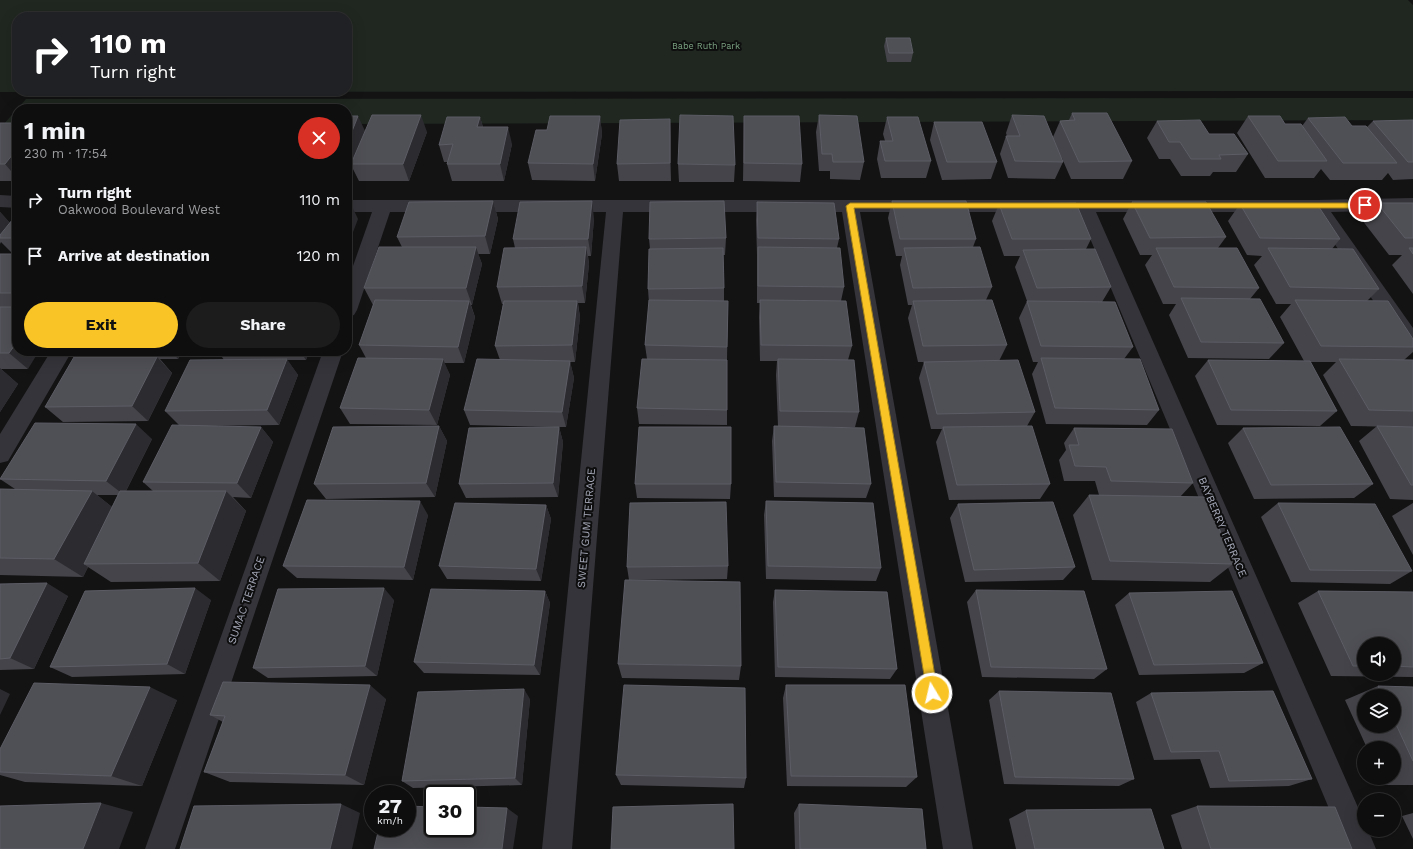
<!DOCTYPE html>
<meta charset="utf-8">
<style>
body{margin:0;font-family:"Work Sans",sans-serif;background:#1c1c1d;color:#f1f3f6;height:100vh;display:flex;flex-direction:column;font-size:15px;white-space:nowrap}
*{box-sizing:border-box;margin:0}
p{font-size:13px;color:#9b9c9e}
.icon{flex:none;width:22px;height:22px;fill:none;stroke:currentColor;stroke-width:2;stroke-linecap:round;stroke-linejoin:round}
.map{position:relative;flex:1;overflow:hidden}
.drawer{position:absolute;left:12px;top:104px;width:340px;height:252px;display:flex;flex-direction:column;background:#0e0e0f;border-radius:16px;box-shadow:0 4px 16px #0002,0 0 0 1px #2e2e2f}
.drawer>*{flex:none}
.guide{position:absolute;left:12px;top:12px;width:340px;height:84px;border-radius:16px;box-shadow:0 4px 16px #0002,0 0 0 1px #2e2e2f;background:#202124;color:#fff;overflow:hidden}
.tools{position:absolute;left:1357px;top:637px;display:grid;gap:8px}
.tools a{display:grid;place-items:center;width:44px;height:44px;border-radius:50%;background:#0e0e0f;box-shadow:0 4px 16px #0002,0 0 0 1px #2e2e2f;font-size:20px}
.speed{position:absolute;left:364px;top:785px;display:flex;gap:8px;font-size:20px;font-weight:700;text-align:center}
.speed>*{display:grid;place-content:center;width:52px;height:52px;border-radius:50%;background:#0e0e0f;box-shadow:0 4px 16px #0002,0 0 0 1px #2e2e2f;line-height:1}
.speed small{font-size:10px;font-weight:400}
.speed .limit{border:2px solid #111;border-radius:6px;background:#fff;color:#111}
.pin{position:absolute;display:grid;place-items:center;width:34px;height:34px;color:#fff;margin:-17px;border:2px solid #fff;border-radius:50%;box-shadow:0 1px 4px #0007}
.me{position:absolute;width:44px;margin:-22px;rotate:351deg;stroke-linejoin:round;filter:drop-shadow(0 0 3px #0008)}
.turn{display:flex;align-items:center;gap:14px;height:84px;padding:0 12px;font-size:18px}
.turn .icon{width:52px;height:52px;stroke-width:2.5}
.turn b{display:block;font-size:28px;line-height:34px}
.round{display:grid;place-items:center;flex:none;width:42px;height:42px;border-radius:21px;background:#1c1c1d}
.overview{display:flex;align-items:center;justify-content:space-between;height:68px;padding:0 12px}
h1{font-size:24px;font-weight:700;line-height:30px}
.action{display:flex;gap:8px;margin-top:auto;padding:8px 12px}
.action a{flex:1;height:46px;border-radius:24px;background:#f9c526;color:#111;font-size:16px;font-weight:700;line-height:46px;text-align:center}
.action a+a{background:#1c1c1d;color:#f1f3f6}
ul{padding:0;list-style:none}
li{display:flex;align-items:center;gap:12px;height:56px;padding:0 12px}
li div{flex:1}
li b{display:block;font-size:15px}
li em{font-style:normal}
.map>svg:first-child{display:block}
.green{fill:#1f2720;fill-rule:evenodd}
.lines{fill:none;stroke-linecap:round;stroke-linejoin:round}
.street{fill:#34343a;fill-rule:evenodd}
.wall{fill:#44444a;fill-rule:evenodd}
.shaded-wall{fill:#2c2c30}
.building{fill:#4f4f56;stroke:#5c5d65}
.route{fill:#f9c526;stroke:#a28019}
.labels{text-anchor:middle;stroke-width:4;stroke-linejoin:round;paint-order:stroke}
.far-park-label{font-size:9px;fill:#7aa280;stroke:#0e0e0f}
.street-label{font-size:11px;fill:#a4a7b6;stroke:#0e0e0f}
</style>
<div class="map">
<svg width="1413" height="849" viewBox="0 0 1413 849">
<rect width="100%" height="100%" fill="#131314"/>
<path class="green" d="M 0,0 L 1408,0 L 1413,5 L 1413,91 L 0,92 ZM 17,17 L 347,17 L 347,91 L 17,91 Z
M 1413,98 L 1413,120 L 347,124 L 347,109 L 17,109 L 17,125 L 3,125 L 26,99 Z"/>
<g class="lines">
<path class="street" d="M 0,195 L 17,196 L 17,208 L 0,207 Z
M 1413,198 L 1413,210 L 1331,212 L 1413,328 L 1413,352 L 1406,349 L 1317,218 L 1314,214 L 1315,212 L 1096,212 L 1364,821 L 1364,830 L 1368,830 L 1376,849 L 1346,849 L 1079,212 L 860,212 L 973,849 L 943,849 L 842,212 L 623,212 L 572,849 L 542,849 L 606,212 L 390,212 L 357,310 L 354,315 L 347,317 L 347,283 L 372,212 L 347,212 L 347,200 L 1317,200 Z
M 51,351 L 72,351 L 8,461 L 0,463 L 0,434 Z
M 323,351 L 343,351 L 175,849 L 145,849 Z"/>
</g>
<path class="wall" d="M 886,38 L 913,53 L 911,62 L 887,62 L 884,46 Z
M 1072,113 L 1132,161 L 1123,179 L 1071,179 L 1061,156 L 1063,162 L 1055,179 L 1008,178 L 1000,154 L 1006,136 L 1007,136 L 1006,133 L 1012,115 L 1053,137 L 1060,121 L 1069,120 Z
M 819,115 L 864,162 L 860,180 L 830,179 L 830,171 L 819,171 L 816,132 Z
M 347,116 L 365,131 L 427,132 L 409,181 L 359,181 L 352,167 L 347,181 Z
M 600,116 L 602,134 L 595,181 L 532,180 L 528,163 L 547,130 Z
M 744,116 L 802,164 L 800,182 L 743,181 Z
M 1248,116 L 1285,124 L 1302,126 L 1308,118 L 1352,126 L 1367,127 L 1373,121 L 1413,120 L 1413,179 L 1393,180 L 1388,173 L 1382,180 L 1330,180 L 1321,169 L 1314,178 L 1265,178 L 1237,133 Z
M 480,117 L 483,127 L 512,144 L 504,181 L 452,181 L 447,164 L 447,162 L 444,162 L 439,145 Z
M 887,117 L 931,161 L 926,178 L 881,178 L 877,159 L 880,141 L 885,141 L 883,134 Z
M 1157,121 L 1209,134 L 1248,154 L 1236,172 L 1213,172 L 1210,176 L 1181,176 L 1170,159 L 1159,159 L 1147,138 Z
M 934,122 L 997,162 L 991,179 L 942,180 L 930,140 Z
M 0,123 L 17,123 L 17,181 L 0,181 Z
M 671,136 L 671,181 L 619,181 L 617,164 Z
M 678,164 L 735,165 L 734,182 L 679,182 Z
M 493,201 L 498,219 L 490,254 L 478,254 L 482,264 L 472,305 L 471,305 L 475,317 L 464,363 L 444,363 L 450,375 L 437,425 L 350,424 L 340,408 L 366,358 L 359,345 L 373,305 L 364,288 L 402,247 L 397,237 Z
M 892,201 L 976,239 L 973,247 L 992,287 L 986,300 L 1007,345 L 999,361 L 1035,412 L 1027,426 L 1050,484 L 1040,499 L 949,500 L 936,442 L 942,429 L 931,429 L 919,378 L 924,362 L 918,362 L 908,318 L 912,305 L 908,305 L 900,265 L 902,256 L 896,256 L 888,218 Z
M 757,202 L 839,239 L 837,248 L 844,287 L 841,301 L 852,346 L 848,360 L 859,412 L 855,427 L 814,427 L 871,484 L 866,498 L 774,497 L 772,441 L 774,426 L 778,426 L 776,375 L 777,361 L 760,361 L 759,317 L 760,303 L 757,303 L 757,255 L 756,220 Z
M 1132,202 L 1226,237 L 1218,248 L 1259,288 L 1250,299 L 1284,343 L 1269,359 L 1188,358 L 1169,315 L 1176,304 L 1163,304 L 1145,265 L 1152,255 L 1140,255 L 1123,219 Z
M 1377,203 L 1413,203 L 1413,294 L 1392,265 L 1402,255 L 1389,255 L 1362,220 Z
M 999,204 L 1091,239 L 1086,249 L 1111,287 L 1102,302 L 1133,347 L 1124,359 L 1159,410 L 1147,425 L 1046,424 L 1032,374 L 1038,362 L 1033,362 L 1019,318 L 1027,301 L 1015,267 L 1020,256 L 1004,256 L 992,221 Z
M 1240,204 L 1340,239 L 1332,249 L 1379,289 L 1367,301 L 1413,339 L 1413,352 L 1404,360 L 1413,360 L 1413,427 L 1351,426 L 1323,375 L 1336,362 L 1310,362 L 1337,411 L 1320,426 L 1217,425 L 1195,376 L 1208,360 L 1304,361 L 1280,317 L 1291,304 L 1276,304 L 1254,265 L 1262,256 L 1247,255 L 1228,221 Z
M 0,212 L 10,223 L 17,214 L 17,351 L 28,369 L 1,369 L 18,384 L 0,412 L 0,254 L 13,254 L 1,242 L 0,244 Z
M 594,218 L 591,256 L 588,256 L 589,264 L 585,303 L 578,303 L 580,317 L 575,362 L 570,362 L 574,378 L 566,427 L 559,427 L 563,442 L 558,497 L 466,498 L 459,484 L 554,427 L 470,425 L 464,410 L 500,360 L 495,346 L 503,304 L 502,304 L 497,287 L 515,248 L 513,239 Z
M 726,238 L 725,255 L 723,255 L 724,288 L 724,301 L 728,301 L 727,360 L 727,425 L 639,424 L 637,408 L 647,359 L 645,345 L 649,304 L 648,289 L 650,249 L 649,239 Z
M 91,351 L 182,351 L 178,359 L 160,359 L 172,373 L 148,421 L 63,422 L 45,407 L 97,357 Z
M 218,351 L 309,351 L 306,360 L 287,360 L 298,375 L 279,425 L 203,426 L 261,427 L 273,442 L 251,498 L 233,497 L 246,511 L 220,581 L 111,582 L 88,567 L 83,577 L 0,575 L 0,489 L 15,489 L 0,479 L 152,439 L 126,491 L 153,491 L 143,482 L 179,425 L 165,411 L 224,360 ZM 97,495 L 118,495 L 112,507 Z
M 439,426 L 447,441 L 435,497 L 326,499 L 314,484 Z
M 1377,426 L 1413,427 L 1413,500 L 1390,499 L 1359,441 Z
M 1074,428 L 1193,483 L 1180,497 L 1233,564 L 1210,582 L 1092,580 L 1073,515 L 1089,495 L 1099,495 L 1095,481 L 1064,481 L 1059,460 L 1066,450 L 1064,443 Z
M 1243,428 L 1373,484 L 1354,498 L 1254,499 L 1228,443 Z
M 635,484 L 731,484 L 730,499 L 637,498 Z
M 766,501 L 881,568 L 876,581 L 766,579 L 764,515 Z
M 1278,503 L 1412,571 L 1390,584 L 1291,582 L 1261,517 Z
M 1413,503 L 1413,555 L 1392,516 Z
M 958,504 L 1075,567 L 1063,580 L 965,582 L 950,518 Z
M 546,505 L 551,519 L 541,581 L 447,579 L 439,566 Z
M 428,515 L 413,580 L 297,578 L 283,566 Z
M 728,566 L 727,579 L 629,580 L 627,567 Z
M 0,584 L 68,596 L 34,669 L 0,670 Z
M 775,590 L 897,669 L 890,679 L 775,677 L 773,602 Z
M 976,590 L 1107,669 L 1094,679 L 982,677 L 967,602 Z
M 545,591 L 550,603 L 540,675 L 424,673 L 414,662 Z
M 1318,591 L 1413,592 L 1413,677 L 1331,676 L 1298,603 ZM 1364,644 L 1394,644 L 1394,674 L 1364,674 Z
M 1129,593 L 1263,663 L 1244,673 L 1139,675 L 1115,605 Z
M 211,600 L 185,674 L 72,677 L 50,667 Z
M 394,600 L 377,676 L 268,678 L 253,668 Z
M 618,664 L 741,666 L 739,680 L 622,678 Z
M 786,685 L 917,777 L 906,787 L 787,786 L 783,698 Z
M 1378,686 L 1413,687 L 1413,785 L 1383,785 L 1380,778 L 1394,778 L 1394,748 L 1367,748 L 1345,700 ZM 1364,696 L 1394,696 L 1394,726 L 1364,726 Z
M 999,691 L 1134,779 L 1119,786 L 1004,784 L 989,700 Z
M 1151,693 L 1312,779 L 1289,786 L 1210,788 L 1200,759 L 1154,760 L 1136,702 Z
M 386,699 L 364,785 L 230,782 L 204,772 L 223,722 L 210,715 Z
M 530,699 L 522,785 L 413,788 L 402,781 Z
M 177,700 L 142,786 L 25,782 L 0,775 L 0,749 Z
M 616,775 L 746,778 L 744,788 L 621,785 Z
M 799,804 L 926,849 L 795,849 L 794,813 Z
M 1197,806 L 1352,849 L 1182,849 L 1171,815 Z
M 1026,810 L 1164,849 L 1016,849 L 1009,819 Z
M 1413,813 L 1413,839 L 1402,816 Z"/>
<path class="shaded-wall" d="M 421,115 L 427,132 L 409,181 L 403,164 Z
M 358,116 L 366,133 L 351,164 L 352,167 L 347,181 L 347,144 Z
M 600,116 L 602,134 L 595,181 L 593,164 Z
M 480,117 L 485,135 L 477,127 Z
M 670,119 L 671,136 L 671,181 L 670,163 Z
M 508,127 L 512,144 L 504,181 L 500,164 Z
M 17,149 L 17,178 L 5,164 Z
M 493,201 L 498,219 L 490,254 L 485,236 Z
M 592,201 L 594,218 L 591,256 L 588,239 Z
M 350,202 L 358,219 L 347,248 L 347,210 Z
M 0,212 L 13,226 L 0,238 Z
M 476,247 L 482,264 L 472,305 L 466,288 Z
M 586,247 L 589,264 L 585,303 L 582,286 Z
M 469,301 L 475,317 L 464,363 L 458,347 Z
M 577,301 L 580,317 L 575,362 L 572,345 Z
M 17,342 L 17,351 L 39,351 L 28,369 L 9,353 Z
M 171,351 L 182,351 L 178,359 Z
M 300,351 L 309,351 L 306,360 Z
M 157,357 L 172,373 L 148,421 L 132,406 Z
M 287,359 L 298,375 L 279,425 L 267,410 Z
M 443,359 L 450,375 L 437,425 L 429,410 Z
M 570,361 L 574,378 L 566,427 L 562,412 Z
M 0,368 L 18,384 L 0,412 Z
M 136,424 L 152,439 L 124,495 L 106,481 Z
M 439,426 L 447,441 L 435,497 L 426,483 Z
M 261,427 L 273,442 L 251,498 L 237,483 Z
M 559,427 L 563,442 L 558,497 L 553,483 Z
M 92,491 L 117,511 L 84,564 L 88,567 L 83,577 L 54,559 Z
M 226,491 L 246,511 L 220,581 L 198,563 Z
M 420,501 L 428,515 L 413,580 L 404,567 Z
M 546,505 L 551,519 L 541,581 L 536,569 Z
M 47,583 L 68,596 L 34,669 L 10,658 Z
M 195,588 L 211,600 L 185,674 L 167,664 Z
M 384,588 L 394,600 L 377,676 L 365,666 Z
M 545,591 L 550,603 L 540,675 L 534,665 Z
M 370,685 L 386,699 L 364,785 L 345,775 Z
M 150,687 L 177,700 L 142,786 L 111,776 Z
M 0,689 L 10,694 L 0,715 Z
M 524,689 L 530,699 L 522,785 L 515,778 Z
M 101,803 L 133,812 L 119,849 L 83,849 Z
M 341,804 L 360,813 L 352,849 L 330,849 Z
M 507,808 L 518,816 L 513,849 L 502,849 Z"/>
<path class="building" d="M 886,38 L 910,38 L 913,53 L 889,53 Z
M 1072,113 L 1107,113 L 1132,161 L 1079,162 L 1060,121 L 1075,120 Z
M 372,115 L 421,115 L 403,164 L 351,164 Z
M 680,115 L 733,116 L 735,165 L 678,164 Z
M 819,115 L 857,116 L 864,162 L 833,162 L 832,154 L 822,154 Z
M 1012,115 L 1044,116 L 1063,162 L 1015,161 L 1006,136 L 1020,136 Z
M 347,116 L 358,116 L 347,144 Z
M 550,116 L 600,116 L 593,164 L 528,163 L 536,130 L 547,130 Z
M 744,116 L 799,116 L 802,164 L 744,163 Z
M 1248,116 L 1280,116 L 1285,124 L 1301,124 L 1327,161 L 1278,161 Z
M 447,117 L 480,117 L 477,127 L 508,127 L 500,164 L 447,164 L 453,144 L 439,145 Z
M 887,117 L 918,117 L 931,161 L 885,161 L 880,141 L 893,141 Z
M 1345,117 L 1352,126 L 1366,126 L 1397,163 L 1343,163 L 1308,118 Z
M 670,119 L 670,163 L 617,164 L 620,120 Z
M 1200,120 L 1209,134 L 1234,134 L 1248,154 L 1219,155 L 1221,159 L 1191,159 L 1180,142 L 1169,142 L 1157,121 Z
M 1413,120 L 1413,162 L 1408,162 L 1373,121 Z
M 934,122 L 982,122 L 997,162 L 947,162 Z
M 0,123 L 17,123 L 17,149 L 5,164 L 0,164 Z
M 493,201 L 485,236 L 397,237 L 409,202 Z
M 592,201 L 588,239 L 513,239 L 520,202 Z
M 724,201 L 726,238 L 649,239 L 650,202 Z
M 892,201 L 966,201 L 976,239 L 900,239 Z
M 347,202 L 350,202 L 347,210 Z
M 757,202 L 834,203 L 839,239 L 758,238 Z
M 1132,202 L 1206,202 L 1226,237 L 1150,238 Z
M 1076,203 L 1091,239 L 1012,239 L 999,204 Z
M 1377,203 L 1413,203 L 1413,238 L 1405,238 Z
M 1240,204 L 1317,204 L 1340,239 L 1260,238 Z
M 17,214 L 17,238 L 0,238 L 0,235 Z
M 379,247 L 476,247 L 466,288 L 364,288 Z
M 586,247 L 582,286 L 497,287 L 504,248 Z
M 758,247 L 840,248 L 844,287 L 758,286 Z
M 980,247 L 992,287 L 913,288 L 904,248 Z
M 723,248 L 724,288 L 648,289 L 649,249 Z
M 1156,248 L 1237,248 L 1259,288 L 1174,287 Z
M 1268,248 L 1353,249 L 1379,289 L 1290,287 Z
M 1409,248 L 1413,248 L 1413,254 Z
M 1095,249 L 1111,287 L 1037,288 L 1023,250 Z
M 0,254 L 17,254 L 17,293 L 0,293 Z
M 1181,298 L 1260,299 L 1284,343 L 1201,342 Z
M 375,300 L 469,301 L 458,347 L 359,345 Z
M 649,300 L 728,301 L 727,347 L 645,345 Z
M 760,300 L 846,301 L 852,346 L 761,345 Z
M 992,300 L 1007,345 L 923,346 L 913,301 Z
M 1295,300 L 1388,301 L 1413,339 L 1413,347 L 1321,346 Z
M 504,301 L 577,301 L 572,345 L 495,346 Z
M 1027,301 L 1115,302 L 1133,347 L 1041,346 Z
M 0,307 L 17,307 L 17,342 L 9,353 L 0,353 Z
M 74,357 L 157,357 L 132,406 L 45,407 Z
M 358,358 L 443,359 L 429,410 L 340,408 Z
M 1041,358 L 1140,359 L 1159,410 L 1055,408 Z
M 287,359 L 267,410 L 165,411 L 190,360 Z
M 477,359 L 570,361 L 562,412 L 464,410 Z
M 642,359 L 727,360 L 727,410 L 637,408 Z
M 778,359 L 854,360 L 859,412 L 780,411 Z
M 1339,359 L 1413,360 L 1413,411 L 1369,410 Z
M 1018,360 L 1035,412 L 937,414 L 924,362 Z
M 1208,360 L 1310,361 L 1337,411 L 1231,410 Z
M 35,423 L 136,424 L 106,481 L 0,479 Z
M 172,425 L 261,427 L 237,483 L 143,482 Z
M 439,426 L 426,483 L 314,484 L 333,427 Z
M 774,426 L 864,428 L 871,484 L 776,482 Z
M 1032,426 L 1050,484 L 957,485 L 943,427 Z
M 1377,426 L 1413,427 L 1413,485 L 1411,485 Z
M 559,427 L 553,483 L 459,484 L 469,428 Z
M 639,427 L 731,427 L 731,484 L 635,484 Z
M 1340,427 L 1373,484 L 1271,485 L 1243,428 Z
M 1074,428 L 1172,429 L 1193,483 L 1111,481 L 1106,467 L 1075,466 L 1069,445 L 1079,445 Z
M 0,489 L 92,491 L 54,559 L 0,558 Z
M 120,491 L 226,491 L 198,563 L 84,564 Z
M 1089,495 L 1207,497 L 1233,564 L 1110,561 Z
M 307,500 L 420,501 L 404,567 L 283,566 Z
M 766,501 L 873,503 L 881,568 L 768,566 Z
M 726,502 L 728,566 L 627,567 L 630,503 Z
M 1053,502 L 1075,567 L 974,570 L 958,504 Z
M 455,503 L 546,505 L 536,569 L 439,566 Z
M 1278,503 L 1375,504 L 1412,571 L 1310,570 Z
M 625,580 L 740,582 L 741,666 L 618,664 Z
M 47,583 L 10,658 L 0,659 L 0,584 Z
M 195,588 L 167,664 L 50,667 L 85,591 Z
M 384,588 L 365,666 L 253,668 L 278,589 Z
M 431,589 L 545,591 L 534,665 L 414,662 Z
M 775,590 L 887,592 L 897,669 L 778,667 Z
M 976,590 L 1084,591 L 1107,669 L 991,667 Z
M 1232,591 L 1263,663 L 1154,665 L 1129,593 Z
M 1318,591 L 1413,592 L 1413,667 L 1394,666 L 1394,644 L 1364,644 L 1364,666 L 1353,666 Z
M 223,682 L 370,685 L 345,775 L 204,772 L 225,716 L 210,715 Z
M 34,683 L 150,687 L 111,776 L 0,772 L 0,749 Z
M 624,685 L 745,688 L 746,778 L 616,775 Z
M 786,685 L 905,685 L 917,777 L 791,776 Z
M 1378,686 L 1413,687 L 1413,761 L 1394,720 L 1394,696 L 1383,696 Z
M 524,689 L 515,778 L 402,781 L 418,692 Z
M 999,691 L 1111,693 L 1134,779 L 1015,777 Z
M 1273,691 L 1312,779 L 1229,781 L 1219,751 L 1171,752 L 1151,693 Z
M 101,803 L 83,849 L 0,849 L 0,806 Z
M 341,804 L 330,849 L 180,849 L 194,806 Z
M 733,804 L 734,849 L 611,849 L 613,807 Z
M 799,804 L 922,809 L 926,849 L 800,849 Z
M 407,806 L 433,807 L 433,828 L 467,828 L 467,807 L 507,808 L 502,849 L 374,849 L 379,828 L 407,828 Z
M 1197,806 L 1335,807 L 1352,849 L 1211,849 Z
M 1151,809 L 1164,849 L 1035,849 L 1026,810 Z"/>
<path class="route" d="M 850,203 L 1365,203 L 1369,205 L 1365,208 L 854,208 L 938,693 L 936,697 L 932,699 L 928,697 L 927,693 L 846,206 Z"/>
<g class="labels">
<g class="far-park-label">
<text x="706" y="49">Babe Ruth Park</text>
</g>
<g class="street-label">
<text transform="translate(1223 527) rotate(67)" y="4">BAYBERRY TERRACE</text>
<text transform="translate(586 528) rotate(-85)" y="4">SWEET GUM TERRACE</text>
<text transform="translate(246 600) rotate(-71)" y="4">SUMAC TERRACE</text>
</g>
</g>
</svg>
<div class="tools">
<a><svg class="icon" aria-label="sound" viewBox="0 0 24 24"><path d="M4 9h4l5-4v14l-5-4H4zM17 9q2 3 0 6"/></svg></a>
<a><svg class="icon" aria-label="layers" viewBox="0 0 24 24"><path d="M12 4l9 5-9 5-9-5zM3 14l9 5 9-5"/></svg></a>
<a>+</a>
<a>−</a>
</div>
<div class="speed"><div>27<small>km/h</small></div><div class="limit">30</div></div>
<div class="pin" style="left:1365px;top:205px;background:#d93025"><svg class="icon" aria-label="arrive" viewBox="0 0 24 24"><path d="M6 21V4h12l-3 4 3 4H6"/></svg></div>
<svg class="me" style="left:932px;top:693px" viewBox="-20 -20 40 40"><circle r="17" fill="#f9c526" stroke="#fff" stroke-width="3"/><path d="M0-11L8 9 0 5-8 9z" fill="#fff"/></svg>
<div class="guide">
<div class="turn"><svg class="icon" aria-label="right" viewBox="0 0 24 24"><path d="M7 20v-9h11M14 6l5 5-5 5"/></svg><div><b>110 m</b>Turn right</div></div>
</div>
<section class="drawer">
<div class="overview"><div><h1>1 min</h1><p>230 m · 17:54</p></div><a class="round" style="background:#d93025;color:#fff"><svg class="icon" aria-label="close" viewBox="0 0 24 24"><path d="M6 6l12 12M18 6L6 18"/></svg></a></div>
<ul>
<li><svg class="icon" aria-label="right" viewBox="0 0 24 24"><path d="M7 20v-9h11M14 6l5 5-5 5"/></svg><div><b>Turn right</b><p>Oakwood Boulevard West</p></div><em>110 m</em></li>
<li><svg class="icon" aria-label="arrive" viewBox="0 0 24 24"><path d="M6 21V4h12l-3 4 3 4H6"/></svg><div><b>Arrive at destination</b></div><em>120 m</em></li>
</ul>
<div class="action"><a>Exit</a><a>Share</a></div>
</section>
</div>
